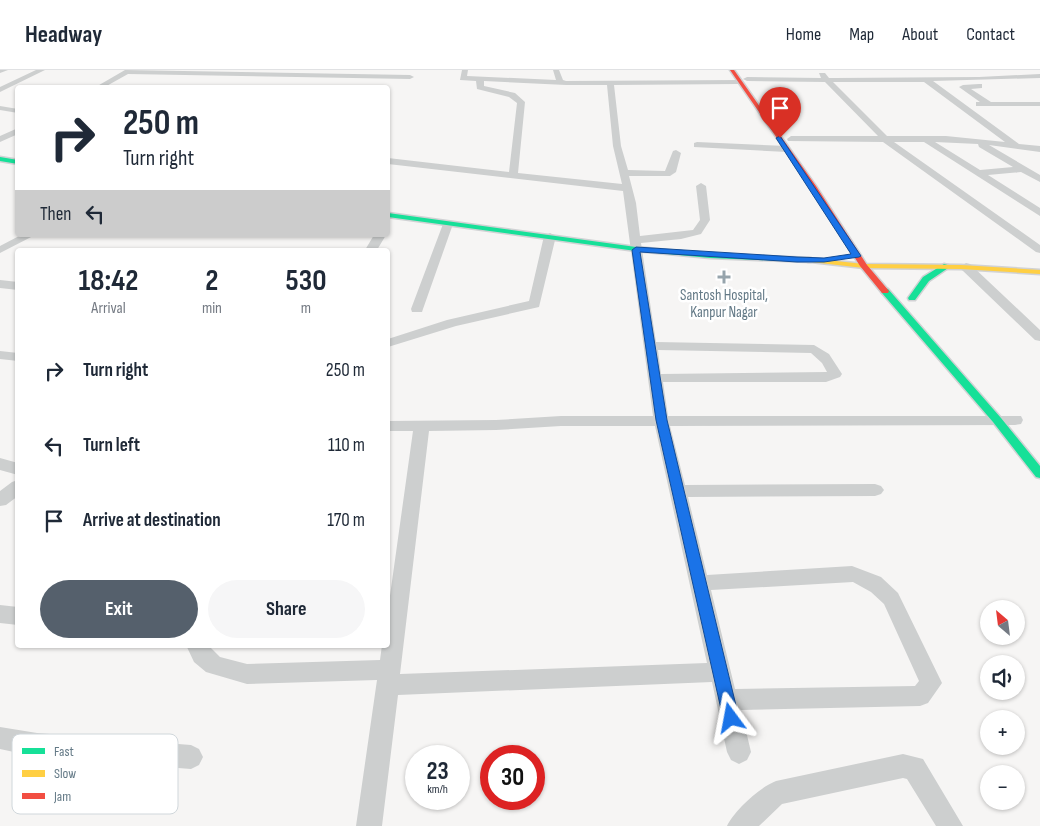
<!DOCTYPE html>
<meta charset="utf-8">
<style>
body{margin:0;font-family:"Sofia Sans Condensed",sans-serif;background:#f6f6f7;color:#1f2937;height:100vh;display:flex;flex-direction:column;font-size:19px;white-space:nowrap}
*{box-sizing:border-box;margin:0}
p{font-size:16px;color:#747a83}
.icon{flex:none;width:28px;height:28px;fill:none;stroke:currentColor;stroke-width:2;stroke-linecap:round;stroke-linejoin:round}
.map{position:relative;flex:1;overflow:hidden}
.sheet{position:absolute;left:15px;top:178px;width:375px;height:400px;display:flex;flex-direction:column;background:#fff;border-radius:5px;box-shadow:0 1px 4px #0004}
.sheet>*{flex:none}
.banner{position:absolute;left:15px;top:15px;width:375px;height:152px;border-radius:5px;box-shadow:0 1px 4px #0004;background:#fff;color:#1f2937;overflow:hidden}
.needle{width:32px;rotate:332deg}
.fabs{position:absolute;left:980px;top:530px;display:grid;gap:10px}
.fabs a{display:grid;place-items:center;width:45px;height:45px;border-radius:50%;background:#fff;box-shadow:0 1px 4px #0004;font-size:25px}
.speed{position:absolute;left:405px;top:675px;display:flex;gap:10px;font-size:25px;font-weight:700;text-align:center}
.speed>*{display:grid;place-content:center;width:65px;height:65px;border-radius:50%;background:#fff;box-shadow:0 1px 4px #0004;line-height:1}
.speed small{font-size:12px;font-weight:400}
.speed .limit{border:8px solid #d22;background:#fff;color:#111}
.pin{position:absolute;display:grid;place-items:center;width:42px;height:42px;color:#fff;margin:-51px -21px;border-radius:50% 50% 50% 0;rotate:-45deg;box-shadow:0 0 5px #0007}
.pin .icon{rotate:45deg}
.me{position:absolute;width:55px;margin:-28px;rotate:347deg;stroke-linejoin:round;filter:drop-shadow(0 0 4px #0008)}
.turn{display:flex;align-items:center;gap:18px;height:105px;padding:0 25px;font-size:22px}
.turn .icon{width:65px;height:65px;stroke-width:2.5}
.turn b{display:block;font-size:35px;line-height:42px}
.then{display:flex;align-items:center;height:48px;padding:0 25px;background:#0003;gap:10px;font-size:19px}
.eta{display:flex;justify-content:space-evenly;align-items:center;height:85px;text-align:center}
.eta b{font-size:30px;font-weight:700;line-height:35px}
.action{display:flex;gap:10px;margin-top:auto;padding:10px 25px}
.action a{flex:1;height:58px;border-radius:30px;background:#55606c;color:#fff;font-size:20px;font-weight:700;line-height:58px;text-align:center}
.action a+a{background:#f6f6f7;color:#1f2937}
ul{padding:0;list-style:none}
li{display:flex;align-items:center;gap:15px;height:75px;padding:0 25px}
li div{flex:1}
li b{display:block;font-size:19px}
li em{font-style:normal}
header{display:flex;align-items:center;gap:30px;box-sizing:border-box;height:70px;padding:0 25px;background:#fff;border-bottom:1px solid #e0e1e3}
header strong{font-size:24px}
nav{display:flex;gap:28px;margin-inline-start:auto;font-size:18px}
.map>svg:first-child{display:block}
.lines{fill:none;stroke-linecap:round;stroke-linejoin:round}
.fast-casing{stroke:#d1d2d4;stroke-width:3}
.slow-casing{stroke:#d1d2d4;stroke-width:3}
.jam-casing{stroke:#d1d2d4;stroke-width:3}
.street{fill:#cdcfcf;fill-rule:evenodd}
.fast{fill:#16e098;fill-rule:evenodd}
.slow{fill:#ffcf43;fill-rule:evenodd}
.jam{fill:#f24e42;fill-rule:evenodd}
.route{fill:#1a73e8;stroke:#114b97}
.poi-dot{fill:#96a4ac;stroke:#fff;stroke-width:2}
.labels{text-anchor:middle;stroke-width:5;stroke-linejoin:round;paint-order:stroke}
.far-poi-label{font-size:15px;fill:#637986;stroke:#fff}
.key{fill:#fff;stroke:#d0d7db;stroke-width:1}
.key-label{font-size:14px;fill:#637986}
</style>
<header>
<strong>Headway</strong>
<nav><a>Home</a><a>Map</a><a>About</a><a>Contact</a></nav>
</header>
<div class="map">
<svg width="1040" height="756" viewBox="0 0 1040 756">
<rect width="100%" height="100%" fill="#f6f5f4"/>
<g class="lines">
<g class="fast-casing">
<path id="fast" d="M 0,87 L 18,90 L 18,94 L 0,91 Z
M 388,143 L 636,177 L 710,184 L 811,188 L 815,190 L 811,192 L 710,188 L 636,181 L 388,147 Z
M 944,194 L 951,196 L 929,211 L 915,230 L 909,230 L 908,228 L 923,207 Z
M 885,218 L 888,219 L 1001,348 L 1040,396 L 1040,408 L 1036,407 L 993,352 L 882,223 L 881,221 Z"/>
</g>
<g class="slow-casing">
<path id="slow" d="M 808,188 L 864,194 L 961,195 L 1040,200 L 1040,204 L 961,199 L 864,198 L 811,192 L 808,192 Z"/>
</g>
<g class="jam-casing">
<path id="jam" d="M 730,0 L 734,0 L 816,116 L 867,195 L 889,221 L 888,223 L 882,223 L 860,196 L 810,116 Z"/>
</g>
<path class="street" d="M 0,0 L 8,0 L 0,3 Z
M 36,0 L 45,0 L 0,22 L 0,17 Z
M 125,0 L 410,5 L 414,7 L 410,9 L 128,4 L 103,18 L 94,18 Z
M 462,0 L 468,0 L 467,6 L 556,10 L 553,0 L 559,0 L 563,10 L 566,11 L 739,10 L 743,12 L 739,14 L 614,15 L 621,76 L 628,100 L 665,101 L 673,81 L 676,80 L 681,83 L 676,102 L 670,106 L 629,106 L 636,133 L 640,166 L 693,160 L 700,150 L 696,116 L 701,113 L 706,116 L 710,150 L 701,164 L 681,169 L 641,173 L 656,272 L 814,275 L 829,284 L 842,304 L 840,307 L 826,312 L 663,312 L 668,346 L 1021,346 L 1023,350 L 1021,354 L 1015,355 L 670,356 L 685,415 L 875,414 L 881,416 L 884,420 L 881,424 L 875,426 L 688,427 L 707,505 L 852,496 L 881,507 L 898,523 L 942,613 L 928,633 L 920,636 L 741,640 L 751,682 L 747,690 L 739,694 L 731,690 L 727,682 L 712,612 L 398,625 L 382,756 L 356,756 L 377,610 L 247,614 L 206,602 L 194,592 L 186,575 L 208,575 L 220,587 L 247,594 L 380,590 L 382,575 L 388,575 L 388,540 L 413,361 L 388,361 L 388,351 L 496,350 L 561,346 L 653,346 L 623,121 L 388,94 L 388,88 L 509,102 L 517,33 L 509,27 L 477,19 L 476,11 L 460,10 ZM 484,11 L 566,15 L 607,15 L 613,76 L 622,114 L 518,103 L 525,32 L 515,23 L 484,16 ZM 658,280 L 811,283 L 822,293 L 827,302 L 661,304 ZM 561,356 L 655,356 L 707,593 L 400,604 L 429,361 L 496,360 ZM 853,512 L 871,522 L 884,534 L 919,611 L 915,616 L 735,619 L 711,520 Z
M 819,3 L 825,3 L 829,8 L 835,8 L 979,7 L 1040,4 L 1040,8 L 933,11 L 1019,74 L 1040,76 L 1040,82 L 989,75 L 1040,105 L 1040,112 L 1021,102 L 988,105 L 1040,138 L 1040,146 L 924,72 L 894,72 L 1040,175 L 1040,183 L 1036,182 L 883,72 L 788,71 L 787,69 L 791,66 L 878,66 L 825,12 L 747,11 L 743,9 L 747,7 L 821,8 ZM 833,12 L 924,12 L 1005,72 L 946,66 L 887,66 ZM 935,72 L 978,74 L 979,77 L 1013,97 L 980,100 Z
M 979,14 L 982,14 L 982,18 L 971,19 L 991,32 L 1040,32 L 1040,36 L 976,36 L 976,32 L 980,32 L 959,17 L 963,15 Z
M 0,36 L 18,39 L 18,43 L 0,40 Z
M 18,58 L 18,64 L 0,72 L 0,66 Z
M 697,72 L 787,76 L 791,79 L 787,82 L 694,77 L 694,73 Z
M 448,151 L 453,154 L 423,239 L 422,242 L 412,242 L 411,239 L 443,154 Z
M 550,163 L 556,166 L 539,237 L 456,256 L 388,277 L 388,269 L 447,250 L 529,231 L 544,166 Z
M 21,165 L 35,165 L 0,183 L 0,176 Z
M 374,165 L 386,165 L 377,180 L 365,180 Z
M 966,193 L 970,194 L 1040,260 L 1040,271 L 1035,270 L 962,200 L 960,197 Z
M 0,210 L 18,212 L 18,220 L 0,218 Z
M 0,281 L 18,283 L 18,291 L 0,289 Z
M 0,388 L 18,393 L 18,405 L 0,400 Z
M 18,410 L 18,426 L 6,435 L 0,436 L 0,421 L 12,412 Z
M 0,535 L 18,537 L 18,555 L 0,553 Z
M 0,657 L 37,663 L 191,675 L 199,679 L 203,687 L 199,695 L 191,699 L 37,687 L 0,679 Z
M 903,684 L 923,689 L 963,756 L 936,756 L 907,709 L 903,708 L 782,734 L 759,756 L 727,756 C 734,741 760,717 776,711 Z"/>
<use href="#fast" class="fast"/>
<use href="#slow" class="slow"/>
<use href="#jam" class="jam"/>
</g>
<path class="route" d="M 780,66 L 861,186 L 859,187 L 824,192 L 797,192 L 640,182 L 667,350 L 739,648 L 736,653 L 731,655 L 725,653 L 723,648 L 656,350 L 632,180 L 636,177 L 797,187 L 824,188 L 851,184 L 776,68 Z"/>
<path class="poi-dot" d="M721.5 199.5h5v5h5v5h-5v5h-5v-5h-5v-5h5z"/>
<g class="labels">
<g class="far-poi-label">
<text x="724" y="230">Santosh Hospital,<tspan x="724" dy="17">Kanpur Nagar</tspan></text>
</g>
</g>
<rect x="12" y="664" width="166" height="80" rx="8" class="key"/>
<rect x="22" y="678" width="23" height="6" fill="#16e098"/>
<rect x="22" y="700" width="23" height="7" fill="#ffcf43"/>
<rect x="22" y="723" width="23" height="6" fill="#f24e42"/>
<g class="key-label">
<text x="54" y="686">Fast</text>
<text x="54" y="708">Slow</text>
<text x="54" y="731">Jam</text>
</g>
</svg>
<div class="fabs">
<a><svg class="needle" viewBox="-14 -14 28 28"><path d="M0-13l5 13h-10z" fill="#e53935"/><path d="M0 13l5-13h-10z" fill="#747a83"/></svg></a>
<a><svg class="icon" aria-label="sound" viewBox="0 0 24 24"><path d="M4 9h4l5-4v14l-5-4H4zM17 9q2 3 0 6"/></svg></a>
<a>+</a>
<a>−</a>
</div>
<div class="speed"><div>23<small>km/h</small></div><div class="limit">30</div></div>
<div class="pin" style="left:780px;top:68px;background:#d93025"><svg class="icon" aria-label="arrive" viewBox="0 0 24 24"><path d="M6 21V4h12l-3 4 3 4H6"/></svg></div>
<svg class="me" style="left:731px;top:648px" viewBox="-20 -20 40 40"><path d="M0-17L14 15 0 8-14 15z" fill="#1a73e8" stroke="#fff" stroke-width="4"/></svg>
<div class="banner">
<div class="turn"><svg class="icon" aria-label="right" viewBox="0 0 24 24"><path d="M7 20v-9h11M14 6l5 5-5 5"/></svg><div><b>250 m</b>Turn right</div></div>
<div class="then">Then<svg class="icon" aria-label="left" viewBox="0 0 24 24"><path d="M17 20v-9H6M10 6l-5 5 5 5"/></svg></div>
</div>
<section class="sheet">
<div class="eta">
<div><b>18:42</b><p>Arrival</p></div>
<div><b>2</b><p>min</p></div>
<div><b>530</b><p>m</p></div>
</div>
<ul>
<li><svg class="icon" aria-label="right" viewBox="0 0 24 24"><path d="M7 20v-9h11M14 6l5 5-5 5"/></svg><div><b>Turn right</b></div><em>250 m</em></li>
<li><svg class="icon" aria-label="left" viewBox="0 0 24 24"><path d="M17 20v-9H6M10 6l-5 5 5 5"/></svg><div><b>Turn left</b></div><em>110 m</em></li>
<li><svg class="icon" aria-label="arrive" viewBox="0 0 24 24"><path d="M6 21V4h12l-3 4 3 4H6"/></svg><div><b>Arrive at destination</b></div><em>170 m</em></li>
</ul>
<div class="action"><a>Exit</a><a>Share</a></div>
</section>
</div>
